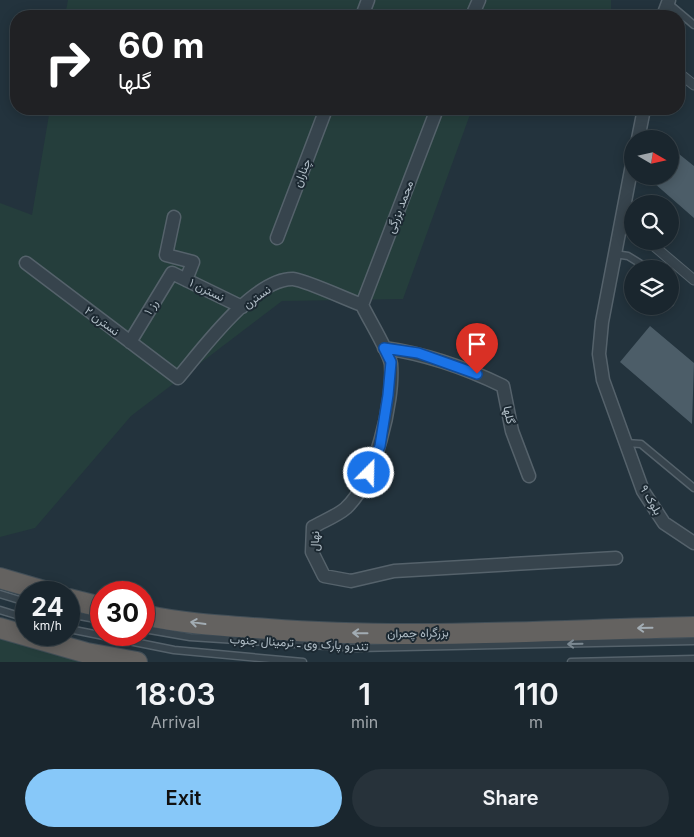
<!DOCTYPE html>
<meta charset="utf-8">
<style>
body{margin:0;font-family:Inter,Vazirmatn,sans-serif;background:#27323a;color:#f1f3f6;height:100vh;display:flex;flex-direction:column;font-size:19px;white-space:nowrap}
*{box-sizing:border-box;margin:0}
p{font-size:16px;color:#9fa5aa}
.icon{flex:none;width:28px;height:28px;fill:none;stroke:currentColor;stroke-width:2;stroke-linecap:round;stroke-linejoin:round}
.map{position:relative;height:662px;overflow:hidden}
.details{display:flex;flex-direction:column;background:#1a262e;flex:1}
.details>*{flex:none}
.top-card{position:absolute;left:10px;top:10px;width:675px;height:105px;border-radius:20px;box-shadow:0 2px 12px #0003,0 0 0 1px #38434a;background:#202124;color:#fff;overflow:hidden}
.needle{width:32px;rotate:99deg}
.buttons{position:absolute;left:624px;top:130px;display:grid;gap:10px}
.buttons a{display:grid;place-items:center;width:55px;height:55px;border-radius:50%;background:#1a262e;box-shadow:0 2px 12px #0003,0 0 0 1px #38434a;font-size:25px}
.speed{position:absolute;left:15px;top:581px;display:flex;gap:10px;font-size:25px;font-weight:700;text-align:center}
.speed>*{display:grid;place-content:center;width:65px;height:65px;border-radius:50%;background:#1a262e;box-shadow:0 2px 12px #0003,0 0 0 1px #38434a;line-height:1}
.speed small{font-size:12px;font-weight:400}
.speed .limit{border:8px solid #d22;background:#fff;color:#111}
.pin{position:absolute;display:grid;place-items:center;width:42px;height:42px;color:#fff;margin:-51px -21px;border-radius:50% 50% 50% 0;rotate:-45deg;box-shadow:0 0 5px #0007}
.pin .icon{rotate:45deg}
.me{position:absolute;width:55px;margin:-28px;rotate:23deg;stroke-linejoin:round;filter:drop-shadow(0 0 4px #0008)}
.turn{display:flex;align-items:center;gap:18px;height:105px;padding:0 25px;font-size:22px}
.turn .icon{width:65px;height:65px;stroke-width:2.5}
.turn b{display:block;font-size:35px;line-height:42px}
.eta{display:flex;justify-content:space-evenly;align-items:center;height:85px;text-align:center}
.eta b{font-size:30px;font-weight:600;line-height:35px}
.action{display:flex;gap:10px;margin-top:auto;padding:10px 25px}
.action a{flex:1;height:58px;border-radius:30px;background:#87c8f9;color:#111;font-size:20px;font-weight:600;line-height:58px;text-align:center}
.action a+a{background:#27323a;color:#f1f3f6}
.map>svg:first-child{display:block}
.green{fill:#253e3c}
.building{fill:#4c5d68}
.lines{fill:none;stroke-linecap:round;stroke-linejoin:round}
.service-casing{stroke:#55626b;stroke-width:9}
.pedestrian-casing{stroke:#55626b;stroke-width:11}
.minor-casing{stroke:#55626b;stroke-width:15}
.trunk-casing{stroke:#424f58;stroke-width:22}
.service{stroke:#37444d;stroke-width:6}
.pedestrian{stroke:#37444d;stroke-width:9}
.minor{stroke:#37444d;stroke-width:12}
.trunk{stroke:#646260;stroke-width:20}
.oneway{stroke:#a2acb3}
.oneway2{stroke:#7b8891}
.route-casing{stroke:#114b97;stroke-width:12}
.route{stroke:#1a73e8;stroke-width:9}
.labels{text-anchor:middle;stroke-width:4;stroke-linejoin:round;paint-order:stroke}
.street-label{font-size:12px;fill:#b2bfc8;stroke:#1c2932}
</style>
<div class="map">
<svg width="694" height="662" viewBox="0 0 694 662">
<rect width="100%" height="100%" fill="#23333d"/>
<path class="green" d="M 68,0 L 611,0 L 611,12 L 593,16 L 65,16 Z
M 50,109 L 472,109 L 403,299 L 282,301 L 131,416 L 35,528 L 0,537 L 0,203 L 32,215 Z
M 0,639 L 85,662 L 0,662 Z"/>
<path class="building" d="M 679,154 L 694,166 L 694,218 L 654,183 L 660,176 L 670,176 L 670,164 Z
M 650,326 L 694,363 L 692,424 L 620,362 Z"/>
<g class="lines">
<g class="service-casing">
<path id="service" d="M 668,3 L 694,25
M 615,254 L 628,256 L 649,269
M 670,284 L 672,297 L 670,303
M 626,443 L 641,444 L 694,488
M 0,594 L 26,602
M 0,610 L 26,618
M 69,614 L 101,620
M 69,629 L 174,650 L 303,662
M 144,629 L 190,637 L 357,648 L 694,641
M 571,662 L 694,659"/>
</g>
<g class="pedestrian-casing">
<path id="pedestrian" d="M 679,73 L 694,85
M 620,226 L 632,228
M 648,241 L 694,280"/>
</g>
<g class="minor-casing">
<path id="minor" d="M 362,16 L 368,0
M 472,16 L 479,0
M 663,16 L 669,0
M 638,139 L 644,109
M 632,165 L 602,322 L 599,354 L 603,380 L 643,491 L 664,523 L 694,543
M 174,217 L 166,255 L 193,262 L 186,280
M 277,238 L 326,109
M 26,263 L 178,378 C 201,351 254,278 293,279 C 305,280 348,300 362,305
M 362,305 C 368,318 389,352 391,364 C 394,402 375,481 346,508 C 337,516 323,521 313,527 L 312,552 L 324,576 L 351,581 L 394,571 L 616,558
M 362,305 L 437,109
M 130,342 L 172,273 L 242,307
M 384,348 C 427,354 464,367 503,386 L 512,431 L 529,476"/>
</g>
<g class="trunk-casing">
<path id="trunk" d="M 0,578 L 48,592
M 69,599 L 101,607
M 144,615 C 184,624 226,626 268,629 C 409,640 552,630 694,627
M 0,628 L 87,653 L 137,662"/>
</g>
<use href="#service" class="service"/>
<use href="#pedestrian" class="pedestrian"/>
<use href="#minor" class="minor"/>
<use href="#trunk" class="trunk"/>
</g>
<defs><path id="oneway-shaft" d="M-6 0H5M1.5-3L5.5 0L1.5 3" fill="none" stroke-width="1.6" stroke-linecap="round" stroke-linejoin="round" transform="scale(1.25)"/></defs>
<g class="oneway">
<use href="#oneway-shaft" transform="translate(198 623) rotate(-172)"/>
<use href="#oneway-shaft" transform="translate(645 628) rotate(179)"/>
<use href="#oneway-shaft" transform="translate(360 633) rotate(-179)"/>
</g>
<use class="oneway2" href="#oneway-shaft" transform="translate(575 644) rotate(179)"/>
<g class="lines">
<g class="route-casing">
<path id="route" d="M 369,473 L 380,446 L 388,395 L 391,362 L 384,348 L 418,353 L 477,374"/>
</g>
<use href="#route" class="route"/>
</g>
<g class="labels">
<g class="street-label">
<text transform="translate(302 173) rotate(-69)" y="4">چناران</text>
<text transform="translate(400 207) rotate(-69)" y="4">محمد بزرگی</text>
<text transform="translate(207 290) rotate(26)" y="4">نسترن ۱</text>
<text transform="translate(257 297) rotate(-35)" y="4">نسترن</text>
<text transform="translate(151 307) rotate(-59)" y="4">رز ۱</text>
<text transform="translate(102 321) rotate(37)" y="4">نسترن ۲</text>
<text transform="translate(509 415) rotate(78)" y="4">گلها</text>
<text transform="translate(651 500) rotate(60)" y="4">بلوک ۹</text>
<text transform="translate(315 541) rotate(-89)" y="4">نهال</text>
<text transform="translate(418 633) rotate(-1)" y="4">بزرگراه چمران</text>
<text transform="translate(299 643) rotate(3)" y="4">تندرو پارک وی ـ ترمینال جنوب</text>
</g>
</g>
</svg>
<div class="buttons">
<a><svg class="needle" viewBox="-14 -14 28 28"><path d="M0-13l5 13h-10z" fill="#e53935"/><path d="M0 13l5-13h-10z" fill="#9fa5aa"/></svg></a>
<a><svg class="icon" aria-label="search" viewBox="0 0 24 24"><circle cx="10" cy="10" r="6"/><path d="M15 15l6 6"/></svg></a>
<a><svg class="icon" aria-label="layers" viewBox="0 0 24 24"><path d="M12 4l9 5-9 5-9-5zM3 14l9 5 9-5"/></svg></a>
</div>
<div class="speed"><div>24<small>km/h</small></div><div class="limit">30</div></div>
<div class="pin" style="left:477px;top:374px;background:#d93025"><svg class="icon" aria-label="arrive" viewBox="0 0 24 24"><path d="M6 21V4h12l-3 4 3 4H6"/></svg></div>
<svg class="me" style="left:369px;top:473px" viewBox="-20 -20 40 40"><circle r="17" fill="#1a73e8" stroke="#fff" stroke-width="3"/><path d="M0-11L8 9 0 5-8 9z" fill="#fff"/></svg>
<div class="top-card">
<div class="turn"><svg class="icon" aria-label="right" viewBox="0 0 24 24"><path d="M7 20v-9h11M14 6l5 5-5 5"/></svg><div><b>60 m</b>گلها</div></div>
</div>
</div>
<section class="details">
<div class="eta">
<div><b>18:03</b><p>Arrival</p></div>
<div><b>1</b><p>min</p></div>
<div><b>110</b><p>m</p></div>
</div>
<div class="action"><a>Exit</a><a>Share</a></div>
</section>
